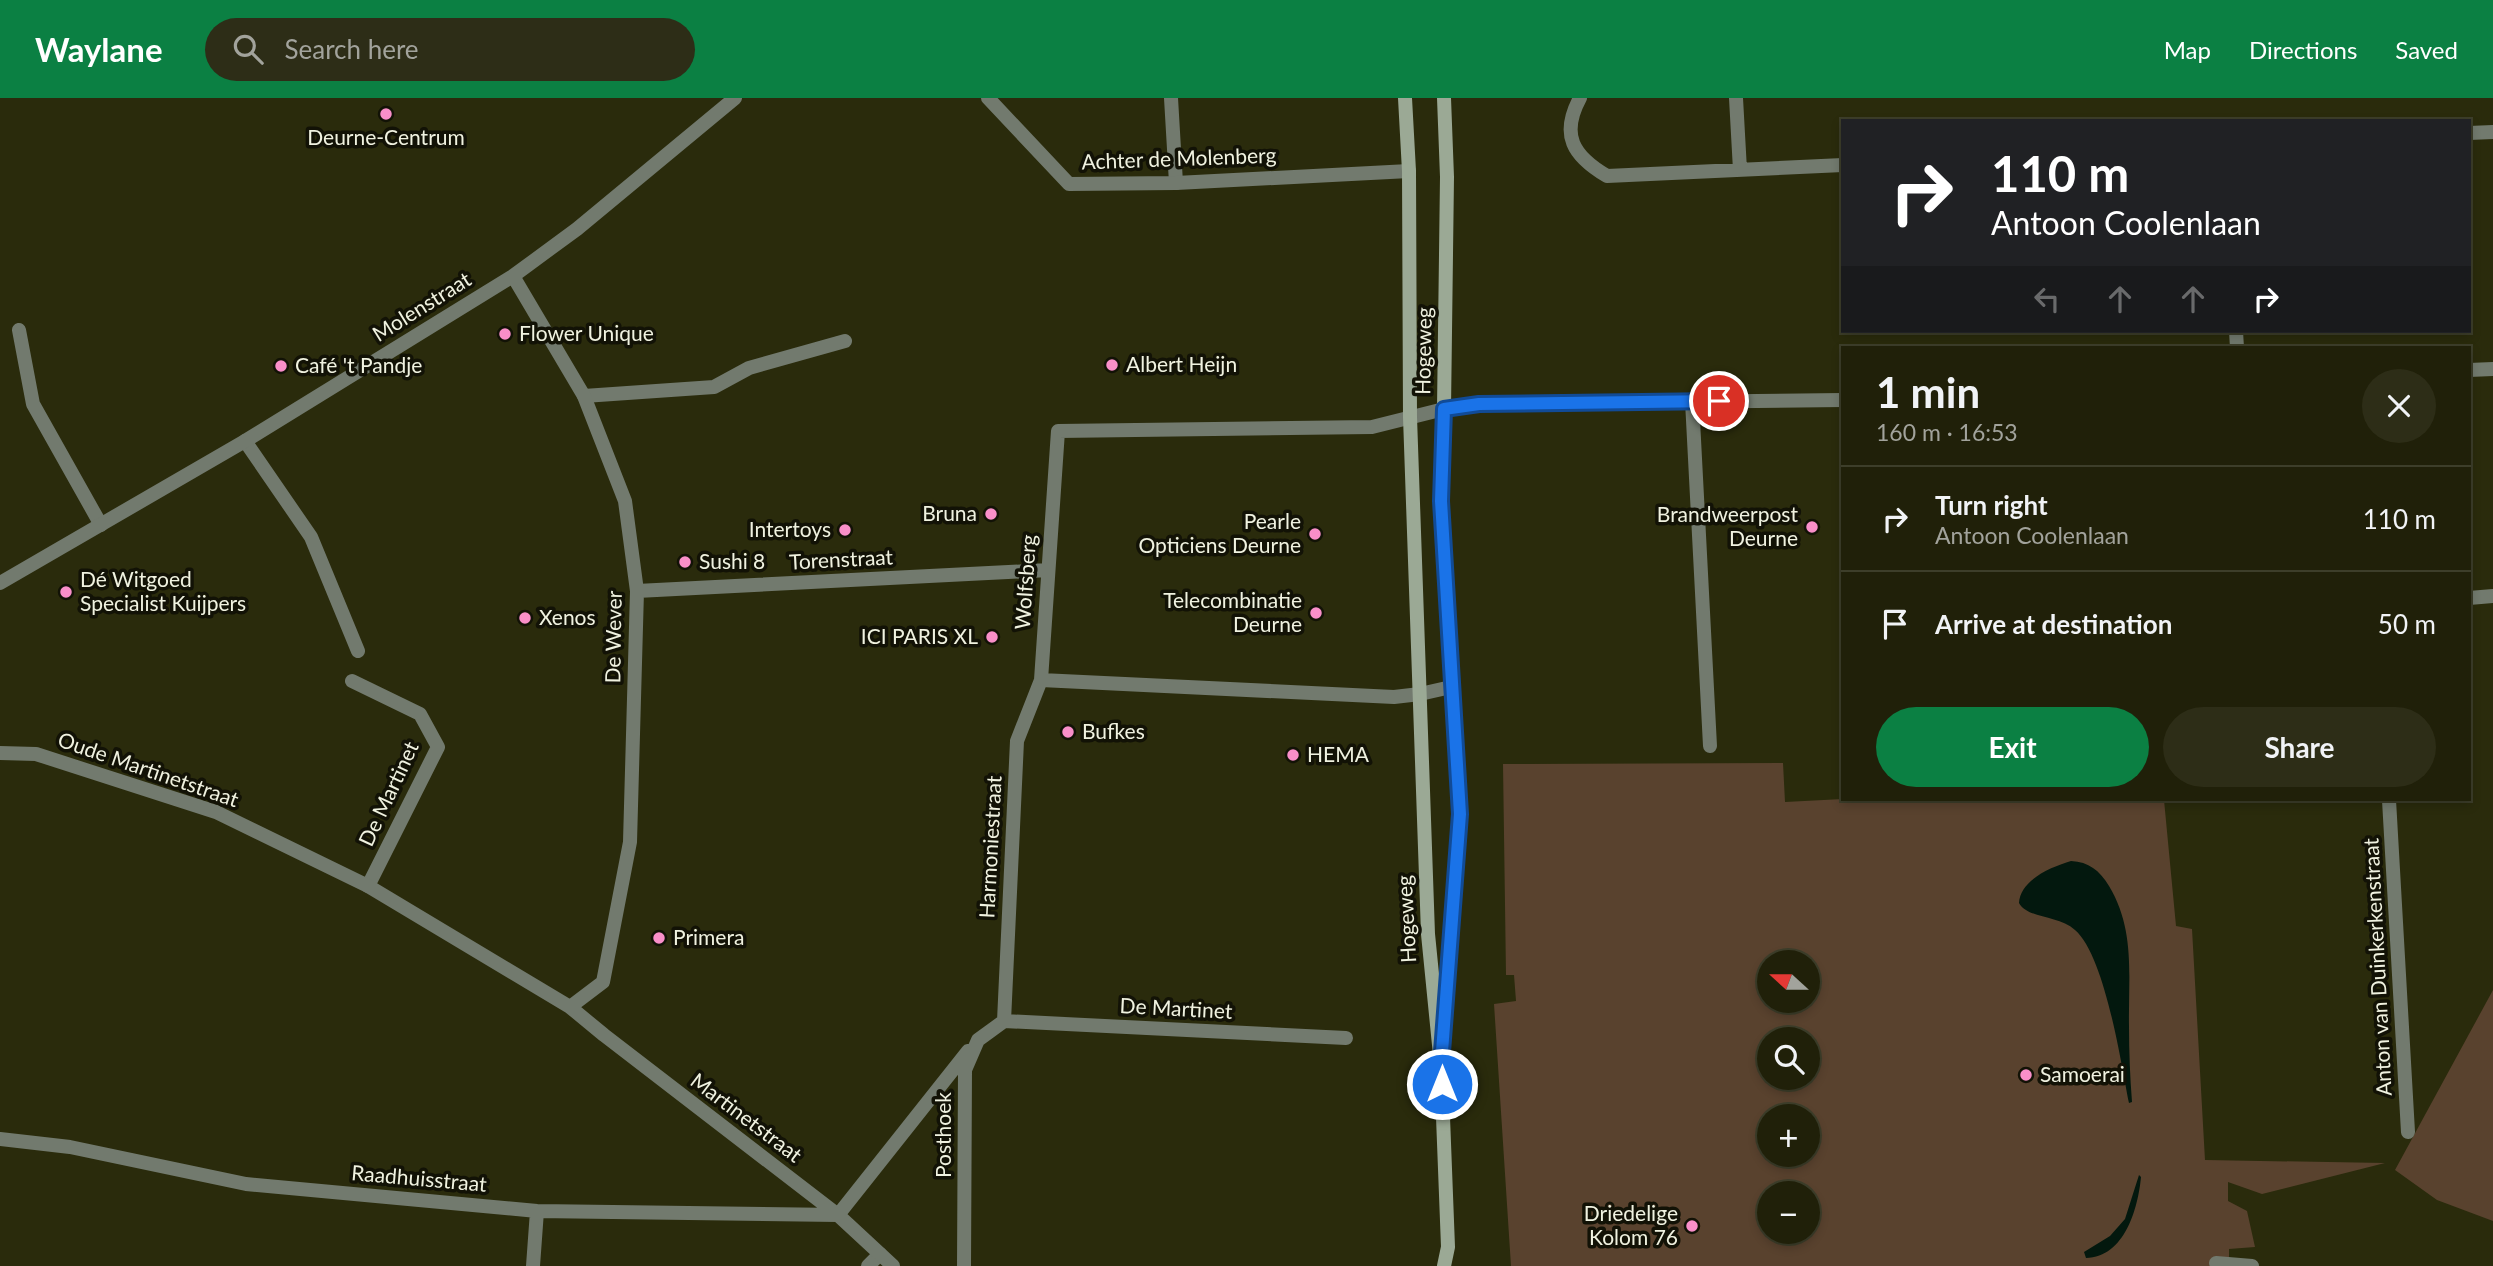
<!DOCTYPE html>
<meta charset="utf-8">
<style>
body{margin:0;font-family:Lato,sans-serif;background:#2d2d17;color:#f1f3f6;height:100vh;display:flex;flex-direction:column;font-size:26px;white-space:nowrap}
*{box-sizing:border-box;margin:0}
p{font-size:23px;color:#a2a39c}
.icon{flex:none;width:38px;height:38px;fill:none;stroke:currentColor;stroke-width:2;stroke-linecap:round;stroke-linejoin:round}
.map{position:relative;flex:1;overflow:hidden}
.side{position:absolute;left:1841px;top:248px;width:630px;height:455px;display:flex;flex-direction:column;background:#202009;border-radius:0px;box-shadow:0 4px 10px #0003,0 0 0 2px #3d3e2a}
.side>*{flex:none}
.hud{position:absolute;left:1841px;top:21px;width:630px;height:214px;border-radius:0px;box-shadow:0 4px 10px #0003,0 0 0 2px #3d3e2a;background:#202124;color:#fff;overflow:hidden}
.needle{width:46px;rotate:291deg}
.buttons{position:absolute;left:1757px;top:852px;display:grid;gap:14px}
.buttons a{display:grid;place-items:center;width:63px;height:63px;border-radius:50%;background:#202009;box-shadow:0 4px 10px #0003,0 0 0 2px #3d3e2a;font-size:35px}
.pin{position:absolute;display:grid;place-items:center;width:60px;height:60px;color:#fff;margin:-30px;border:4px solid #fff;border-radius:50%;box-shadow:0 2px 7px #0007}
.me{position:absolute;width:77px;margin:-38px;rotate:0deg;stroke-linejoin:round;filter:drop-shadow(0 0 5px #0008)}
.turn{display:flex;align-items:center;gap:24px;height:147px;padding:0 35px;font-size:32px}
.turn .icon{width:91px;height:91px;stroke-width:2.5}
.turn b{display:block;font-size:49px;line-height:60px}
.lanes{display:flex;align-items:center;height:66px;padding:0 35px;background:#0003;justify-content:center;gap:35px;direction:ltr}
.lanes .off{opacity:.35}
.round{display:grid;place-items:center;flex:none;width:74px;height:74px;border-radius:37px;background:#2d2d17}
.overview{display:flex;align-items:center;justify-content:space-between;height:119px;padding:0 35px}
h1{font-size:42px;font-weight:700;line-height:52px}
.cta{display:flex;gap:14px;margin-top:auto;padding:14px 35px}
.cta a{flex:1;height:80px;border-radius:42px;background:#0b8043;color:#fff;font-size:28px;font-weight:700;line-height:80px;text-align:center}
.cta a+a{background:#2d2d17;color:#f1f3f6}
ul{padding:0;list-style:none}
li{display:flex;align-items:center;gap:21px;height:105px;padding:0 35px;border-top:2px solid #3d3e2a}
li div{flex:1}
li b{display:block;font-size:26px}
li em{font-style:normal}
header{display:flex;align-items:center;gap:42px;box-sizing:border-box;height:98px;padding:0 35px;background:#0b8043;color:#fff}
header strong{font-size:33px}
nav{display:flex;gap:38px;margin-inline-start:auto;font-size:24px}
.search{width:490px;height:63px;background:#2d2d17;display:flex;align-items:center;gap:18px;box-sizing:border-box;padding:0 24px;border-radius:38px;color:#a2a39c;font-size:26px}
.map>svg:first-child{display:block}
.green{fill:#59422e;fill-rule:evenodd}
.water{fill:#03180e}
.lines{fill:none;stroke-linecap:round;stroke-linejoin:round}
.lane{stroke:#727a6e;stroke-width:14}
.street{stroke:#727a6e;stroke-width:14}
.secondary{stroke:#9ba995;stroke-width:14}
.route-casing{stroke:#114b97;stroke-width:18}
.route{stroke:#1a73e8;stroke-width:12}
.poi-dot{fill:#f98fc9;stroke:#121206;stroke-width:2.5}
.labels{text-anchor:middle;stroke-width:7;stroke-linejoin:round;paint-order:stroke}
.poi-label{font-size:21px;fill:#f0f2e0;stroke:#121206;text-anchor:start}
.street-label{font-size:21px;fill:#f0f2e0;stroke:#121206}
</style>
<header>
<strong>Waylane</strong>
<div class="search"><svg class="icon" aria-label="search" viewBox="0 0 24 24"><circle cx="10" cy="10" r="6"/><path d="M15 15l6 6"/></svg>Search here</div>
<nav><a>Map</a><a>Directions</a><a>Saved</a></nav>
</header>
<div class="map">
<svg width="2493" height="1168" viewBox="0 0 2493 1168">
<rect width="100%" height="100%" fill="#2a2b0c"/>
<path class="green" d="M 1783,665 L 1785,704 L 1843,701 L 2164,702 L 2176,828 L 2192,831 L 2205,1062 L 2385,1065 L 2262,1096 L 2228,1084 L 2228,1103 L 2247,1113 L 2255,1149 L 2229,1151 L 2229,1168 L 1511,1168 L 1494,906 L 1516,903 L 1514,877 L 1506,877 L 1503,666 ZM 1769,864 L 1808,864 L 1808,903 L 1769,903 ZM 1769,942 L 1808,942 L 1808,980 L 1769,980 ZM 1769,1018 L 1808,1018 L 1808,1057 L 1769,1057 ZM 1769,1096 L 1808,1096 L 1808,1134 L 1769,1134 Z
M 2493,892 L 2493,1123 L 2437,1102 L 2395,1072 Z"/>
<path class="water" d="M 2071,763 C 2089,764 2099,772 2109,788 C 2136,833 2128,879 2129,929 C 2129,954 2130,979 2132,1004 L 2129,1005 C 2121,965 2105,858 2075,832 C 2058,817 2028,821 2019,805 C 2020,782 2051,769 2071,763 Z
M 2139,1077 L 2141,1079 C 2138,1110 2125,1159 2086,1160 L 2084,1154 L 2110,1138 L 2125,1121 Z"/>
<g class="lines">
<path class="lane" d="M 1171,0 L 1176,85
M 19,232 L 33,306 L 101,427
M 584,298 L 714,289 L 749,270 L 845,243
M 1692,303 L 1710,648
M 245,343 L 311,439 L 358,553
M 352,583 L 420,616 L 438,649 L 368,788
M 2216,1165 L 2252,1168
M 868,1168 L 880,1156"/>
<path class="street" d="M 988,0 L 1069,86 L 1176,85 L 1409,73
M 1580,0 C 1560,37 1573,58 1607,78 L 1843,67
M 1736,0 L 1740,72
M 2469,35 L 2493,34
M 513,178 L 584,298 L 625,403 L 637,493 L 630,744 L 603,884 L 570,909
M 2236,233 L 2237,250
M 2469,272 L 2493,271
M 0,485 L 245,343 L 513,178 L 577,131 L 735,0
M 637,493 L 1048,472
M 2469,500 L 2493,498
M 1451,589 L 1420,596 L 1394,599 L 1041,582 L 1058,333 L 1372,329 L 1444,311 L 1479,306 L 1843,302
M 0,655 L 36,656 L 216,714 L 368,788 L 570,909 L 604,937 L 838,1117 L 893,1168
M 2389,702 L 2408,1034
M 1004,923 L 1017,643 L 1041,582
M 1004,923 L 1346,940
M 0,1041 L 70,1049 L 246,1086 L 537,1113 L 838,1117
M 838,1117 L 968,953
M 533,1168 L 537,1113
M 964,1168 L 965,972 L 978,942 L 1004,923"/>
<path class="secondary" d="M 1405,0 L 1409,73 L 1410,319 L 1428,836 L 1441,967 L 1448,1149 L 1444,1168
M 1444,931 L 1460,716 L 1441,403 L 1444,311 L 1447,79 L 1444,0"/>
</g>
<g class="lines">
<g class="route-casing">
<path id="route" d="M 1442,986 L 1441,967 L 1460,716 L 1441,403 L 1444,311 L 1479,306 L 1719,303"/>
</g>
<use href="#route" class="route"/>
</g>
<g class="poi-dot">
<circle cx="386" cy="16" r="7"/>
<circle cx="505" cy="236" r="7"/>
<circle cx="1112" cy="267" r="7"/>
<circle cx="281" cy="268" r="7"/>
<circle cx="991" cy="416" r="7"/>
<circle cx="1812" cy="429" r="7"/>
<circle cx="845" cy="432" r="7"/>
<circle cx="1315" cy="436" r="7"/>
<circle cx="685" cy="464" r="7"/>
<circle cx="66" cy="494" r="7"/>
<circle cx="1316" cy="515" r="7"/>
<circle cx="525" cy="520" r="7"/>
<circle cx="992" cy="539" r="7"/>
<circle cx="1068" cy="634" r="7"/>
<circle cx="1293" cy="657" r="7"/>
<circle cx="659" cy="840" r="7"/>
<circle cx="2026" cy="977" r="7"/>
<circle cx="1692" cy="1128" r="7"/>
</g>
<g class="labels">
<g class="poi-label">
<text x="386" y="47" text-anchor="middle">Deurne-Centrum</text>
<text x="519" y="243">Flower Unique</text>
<text x="1126" y="274">Albert Heijn</text>
<text x="295" y="275">Café 't Pandje</text>
<text x="977" y="423" text-anchor="end">Bruna</text>
<text x="1798" y="424" text-anchor="end">Brandweerpost<tspan x="1798" dy="24">Deurne</tspan></text>
<text x="1301" y="431" text-anchor="end">Pearle<tspan x="1301" dy="24">Opticiens Deurne</tspan></text>
<text x="831" y="439" text-anchor="end">Intertoys</text>
<text x="699" y="471">Sushi 8</text>
<text x="80" y="489">Dé Witgoed<tspan x="80" dy="24">Specialist Kuijpers</tspan></text>
<text x="1302" y="510" text-anchor="end">Telecombinatie<tspan x="1302" dy="24">Deurne</tspan></text>
<text x="539" y="527">Xenos</text>
<text x="978" y="546" text-anchor="end">ICI PARIS XL</text>
<text x="1082" y="641">Bufkes</text>
<text x="1307" y="664">HEMA</text>
<text x="673" y="847">Primera</text>
<text x="2040" y="984">Samoerai</text>
<text x="1678" y="1123" text-anchor="end">Driedelige<tspan x="1678" dy="24">Kolom 76</tspan></text>
</g>
<g class="street-label">
<text transform="translate(1179 61) rotate(-2)" y="7">Achter de Molenberg</text>
<text transform="translate(422 209) rotate(-32)" y="7">Molenstraat</text>
<text transform="translate(1424 253) rotate(-89)" y="7">Hogeweg</text>
<text transform="translate(841 462) rotate(-3)" y="7">Torenstraat</text>
<text transform="translate(1026 484) rotate(-86)" y="7">Wolfsberg</text>
<text transform="translate(614 539) rotate(-89)" y="7">De Wever</text>
<text transform="translate(148 672) rotate(19)" y="7">Oude Martinetstraat</text>
<text transform="translate(389 696) rotate(-65)" y="7">De Martinet</text>
<text transform="translate(991 749) rotate(-87)" y="7">Harmoniestraat</text>
<text transform="translate(1407 821) rotate(-93)" y="7">Hogeweg</text>
<text transform="translate(2378 869) rotate(-93)" y="7">Anton van Duinkerkenstraat</text>
<text transform="translate(1176 911) rotate(3)" y="7">De Martinet</text>
<text transform="translate(746 1020) rotate(37)" y="7">Martinetstraat</text>
<text transform="translate(944 1037) rotate(-90)" y="7">Posthoek</text>
<text transform="translate(419 1081) rotate(5)" y="7">Raadhuisstraat</text>
</g>
</g>
</svg>
<div class="buttons">
<a><svg class="needle" viewBox="-14 -14 28 28"><path d="M0-13l5 13h-10z" fill="#e53935"/><path d="M0 13l5-13h-10z" fill="#a2a39c"/></svg></a>
<a><svg class="icon" aria-label="search" viewBox="0 0 24 24"><circle cx="10" cy="10" r="6"/><path d="M15 15l6 6"/></svg></a>
<a>+</a>
<a>−</a>
</div>
<div class="pin" style="left:1719px;top:303px;background:#d93025"><svg class="icon" aria-label="arrive" viewBox="0 0 24 24"><path d="M6 21V4h12l-3 4 3 4H6"/></svg></div>
<svg class="me" style="left:1442px;top:986px" viewBox="-20 -20 40 40"><circle r="17" fill="#1a73e8" stroke="#fff" stroke-width="3"/><path d="M0-11L8 9 0 5-8 9z" fill="#fff"/></svg>
<div class="hud">
<div class="turn"><svg class="icon" aria-label="right" viewBox="0 0 24 24"><path d="M7 20v-9h11M14 6l5 5-5 5"/></svg><div><b>110 m</b>Antoon Coolenlaan</div></div>
<div class="lanes"><svg class="icon off" aria-label="left" viewBox="0 0 24 24"><path d="M17 20v-9H6M10 6l-5 5 5 5"/></svg><svg class="icon off" aria-label="ahead" viewBox="0 0 24 24"><path d="M12 20V5M6 11l6-6 6 6"/></svg><svg class="icon off" aria-label="ahead" viewBox="0 0 24 24"><path d="M12 20V5M6 11l6-6 6 6"/></svg><svg class="icon" aria-label="right" viewBox="0 0 24 24"><path d="M7 20v-9h11M14 6l5 5-5 5"/></svg></div>
</div>
<section class="side">
<div class="overview"><div><h1>1 min</h1><p>160 m · 16:53</p></div><a class="round"><svg class="icon" aria-label="close" viewBox="0 0 24 24"><path d="M6 6l12 12M18 6L6 18"/></svg></a></div>
<ul>
<li><svg class="icon" aria-label="right" viewBox="0 0 24 24"><path d="M7 20v-9h11M14 6l5 5-5 5"/></svg><div><b>Turn right</b><p>Antoon Coolenlaan</p></div><em>110 m</em></li>
<li><svg class="icon" aria-label="arrive" viewBox="0 0 24 24"><path d="M6 21V4h12l-3 4 3 4H6"/></svg><div><b>Arrive at destination</b></div><em>50 m</em></li>
</ul>
<div class="cta"><a>Exit</a><a>Share</a></div>
</section>
</div>
